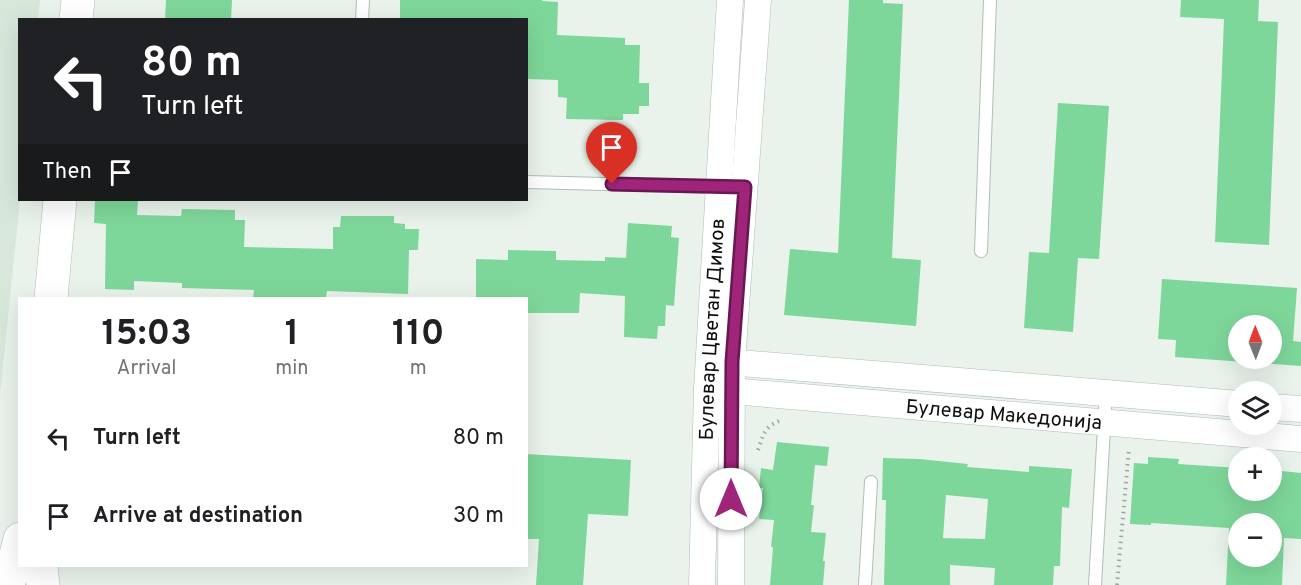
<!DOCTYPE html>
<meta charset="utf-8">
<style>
body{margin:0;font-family:Overpass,sans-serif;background:#f2f2f2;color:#202124;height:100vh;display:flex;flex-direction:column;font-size:22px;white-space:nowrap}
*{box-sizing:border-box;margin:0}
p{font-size:20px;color:#757577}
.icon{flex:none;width:33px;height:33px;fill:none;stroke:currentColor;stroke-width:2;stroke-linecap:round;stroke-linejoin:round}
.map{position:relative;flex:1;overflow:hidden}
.panel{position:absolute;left:18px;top:297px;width:510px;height:270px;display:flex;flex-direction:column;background:#fff;border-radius:0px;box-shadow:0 6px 24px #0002}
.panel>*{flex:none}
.hud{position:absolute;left:18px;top:18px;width:510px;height:183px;border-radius:0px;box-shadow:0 6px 24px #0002;background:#202124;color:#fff;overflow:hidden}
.needle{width:39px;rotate:359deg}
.tools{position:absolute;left:1228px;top:315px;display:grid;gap:12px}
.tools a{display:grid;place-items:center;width:54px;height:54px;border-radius:50%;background:#fff;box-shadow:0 6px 24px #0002;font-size:30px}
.pin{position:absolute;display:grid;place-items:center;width:51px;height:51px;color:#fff;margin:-62px -26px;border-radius:50% 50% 50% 0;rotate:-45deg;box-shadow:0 0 6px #0007}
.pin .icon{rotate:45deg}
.me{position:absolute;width:66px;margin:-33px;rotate:0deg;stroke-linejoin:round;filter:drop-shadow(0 0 4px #0008)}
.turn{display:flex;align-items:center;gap:21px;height:126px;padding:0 24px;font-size:27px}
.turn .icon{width:78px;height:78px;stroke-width:2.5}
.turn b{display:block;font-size:42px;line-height:51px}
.then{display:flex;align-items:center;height:57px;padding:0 24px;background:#0003;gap:12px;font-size:22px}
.eta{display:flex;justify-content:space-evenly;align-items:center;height:102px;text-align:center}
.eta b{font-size:36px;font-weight:700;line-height:42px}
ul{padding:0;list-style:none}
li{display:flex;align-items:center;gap:18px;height:78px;padding:0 24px}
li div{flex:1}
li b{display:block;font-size:22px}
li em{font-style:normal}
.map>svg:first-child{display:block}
.built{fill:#d7e8db}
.building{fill:#7ed79a;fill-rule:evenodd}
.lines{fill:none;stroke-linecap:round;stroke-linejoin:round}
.lane-casing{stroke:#b3bdb5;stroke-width:14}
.street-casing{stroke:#b3bdb5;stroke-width:27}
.secondary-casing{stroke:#b3bdb5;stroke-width:34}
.path{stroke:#9ea59f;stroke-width:4;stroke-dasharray:1.5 4.5;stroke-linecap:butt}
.lane{stroke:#fff;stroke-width:12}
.street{stroke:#fff;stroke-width:26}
.secondary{stroke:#fff;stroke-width:33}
.route-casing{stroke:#671850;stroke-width:15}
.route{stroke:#9f257b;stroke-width:10}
.labels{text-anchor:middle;stroke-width:6;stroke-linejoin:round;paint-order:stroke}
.street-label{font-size:20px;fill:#0c0f0c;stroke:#fff}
</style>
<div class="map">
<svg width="1301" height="585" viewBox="0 0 1301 585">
<rect width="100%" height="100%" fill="#e9f3eb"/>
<path class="built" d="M 0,0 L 40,0 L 38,19 L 20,20 L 20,200 L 0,395 Z"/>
<path class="building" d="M 166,0 L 232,0 L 231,20 L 165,20 Z
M 400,0 L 542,0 L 542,1 L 558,2 L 557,35 L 625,38 L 625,45 L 640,45 L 639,83 L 649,83 L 649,106 L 639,106 L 639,114 L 623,114 L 623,120 L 566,119 L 567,98 L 558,97 L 558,80 L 526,79 L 526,20 L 400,20 Z
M 849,0 L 883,0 L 883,3 L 903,4 L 892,258 L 921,260 L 916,326 L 784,315 L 790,249 L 838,253 Z
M 1181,0 L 1259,0 L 1258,21 L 1278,22 L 1269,245 L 1215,242 L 1224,19 L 1180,17 Z
M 1058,103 L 1109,106 L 1099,259 L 1078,258 L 1073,332 L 1024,328 L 1029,252 L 1049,253 Z
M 95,200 L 138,200 L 137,215 L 181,216 L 182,209 L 235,210 L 235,220 L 245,220 L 244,247 L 333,249 L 333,227 L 340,227 L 341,216 L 394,216 L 394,223 L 405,224 L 405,229 L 419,229 L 418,250 L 409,250 L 408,294 L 327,291 L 326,298 L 253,298 L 254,290 L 182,288 L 182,283 L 134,281 L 134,290 L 105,289 L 106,224 L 94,223 Z
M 628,223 L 672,226 L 671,237 L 679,238 L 674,306 L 666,305 L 665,326 L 658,326 L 657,339 L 624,337 L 625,296 L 580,293 L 579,313 L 526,313 L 526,298 L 476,298 L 476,259 L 508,260 L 508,250 L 556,251 L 556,260 L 605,261 L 605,257 L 626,258 Z
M 1162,279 L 1297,288 L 1293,341 L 1301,342 L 1301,366 L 1175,357 L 1176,340 L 1158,339 ZM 1239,326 L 1272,326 L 1272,358 L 1239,358 Z
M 777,442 L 829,447 L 827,466 L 815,465 L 811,505 L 814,505 L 811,532 L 826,533 L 823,561 L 825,561 L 823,585 L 770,585 L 773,547 L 771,547 L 774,520 L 759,519 L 763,488 L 759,488 L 761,468 L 773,470 Z
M 526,454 L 631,460 L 628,516 L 588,514 L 583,585 L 536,585 L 539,539 L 526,539 Z
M 1148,457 L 1179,459 L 1178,464 L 1239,468 L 1239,490 L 1272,490 L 1272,470 L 1301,473 L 1301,539 L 1284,538 L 1282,585 L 1226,585 L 1229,528 L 1151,523 L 1151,525 L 1130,524 L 1134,463 L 1148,464 ZM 1239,524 L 1272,524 L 1272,556 L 1239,556 Z
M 883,458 L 919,459 L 968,464 L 967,467 L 1029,472 L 1029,466 L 1072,469 L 1069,508 L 1062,507 L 1060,566 L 1054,566 L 1053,585 L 994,585 L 995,568 L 950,565 L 950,585 L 884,585 L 886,500 L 882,500 ZM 946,495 L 988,499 L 985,539 L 943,538 Z"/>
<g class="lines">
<g class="lane-casing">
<path id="lane" d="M 362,20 L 363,0
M 526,182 L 722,187
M 981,251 L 990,0
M 865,585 L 871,482
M 1095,585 L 1106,393"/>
</g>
<g class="street-casing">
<g id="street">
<path d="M 716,361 L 1239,404"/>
<path id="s1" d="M 707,389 L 1301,439"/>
<path d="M 1272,407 L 1301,409"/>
<path id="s2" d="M 702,585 L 707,389 L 730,0"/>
<path d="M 731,585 L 732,362 L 758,0"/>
</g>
</g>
<g class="secondary-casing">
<path id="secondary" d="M 76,20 L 78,0
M 51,298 L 60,200
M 41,566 L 43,585
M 8,585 L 20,539"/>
</g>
<path class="path" d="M 758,450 C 763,436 764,427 779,421
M 1117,585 L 1129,448"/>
<use href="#lane" class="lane"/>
<use href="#street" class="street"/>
<use href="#secondary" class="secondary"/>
</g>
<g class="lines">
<g class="route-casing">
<path id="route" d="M 612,184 L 745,187 L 732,362 L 731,499"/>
</g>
<use href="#route" class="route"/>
</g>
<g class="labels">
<g class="street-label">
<text dy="7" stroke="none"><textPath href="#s2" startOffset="256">Булевар Цветан Димов</textPath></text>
<text dy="7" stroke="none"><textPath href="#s1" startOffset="298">Булевар Македонија</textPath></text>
</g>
</g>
</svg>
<div class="tools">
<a><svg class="needle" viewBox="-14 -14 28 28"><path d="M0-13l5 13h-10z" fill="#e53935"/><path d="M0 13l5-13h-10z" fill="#757577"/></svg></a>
<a><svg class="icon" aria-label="layers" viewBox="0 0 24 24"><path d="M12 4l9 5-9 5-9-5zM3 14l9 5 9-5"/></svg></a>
<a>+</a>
<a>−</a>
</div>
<div class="pin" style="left:612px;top:184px;background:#d93025"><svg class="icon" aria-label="arrive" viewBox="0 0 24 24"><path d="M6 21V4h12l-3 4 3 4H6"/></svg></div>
<svg class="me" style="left:731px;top:499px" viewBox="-20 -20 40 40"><circle r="19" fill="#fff"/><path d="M0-13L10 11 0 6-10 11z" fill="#9f257b"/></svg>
<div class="hud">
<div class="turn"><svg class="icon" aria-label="left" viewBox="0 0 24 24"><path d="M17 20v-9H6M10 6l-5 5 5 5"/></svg><div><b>80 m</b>Turn left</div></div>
<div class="then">Then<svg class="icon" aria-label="arrive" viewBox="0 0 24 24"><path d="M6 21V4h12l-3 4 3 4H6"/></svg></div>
</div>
<section class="panel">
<div class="eta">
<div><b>15:03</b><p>Arrival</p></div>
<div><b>1</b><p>min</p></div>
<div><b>110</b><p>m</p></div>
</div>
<ul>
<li><svg class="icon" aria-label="left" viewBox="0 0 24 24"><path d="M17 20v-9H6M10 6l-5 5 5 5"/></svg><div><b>Turn left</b></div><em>80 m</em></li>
<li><svg class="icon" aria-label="arrive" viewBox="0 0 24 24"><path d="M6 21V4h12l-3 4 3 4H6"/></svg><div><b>Arrive at destination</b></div><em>30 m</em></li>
</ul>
</section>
</div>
